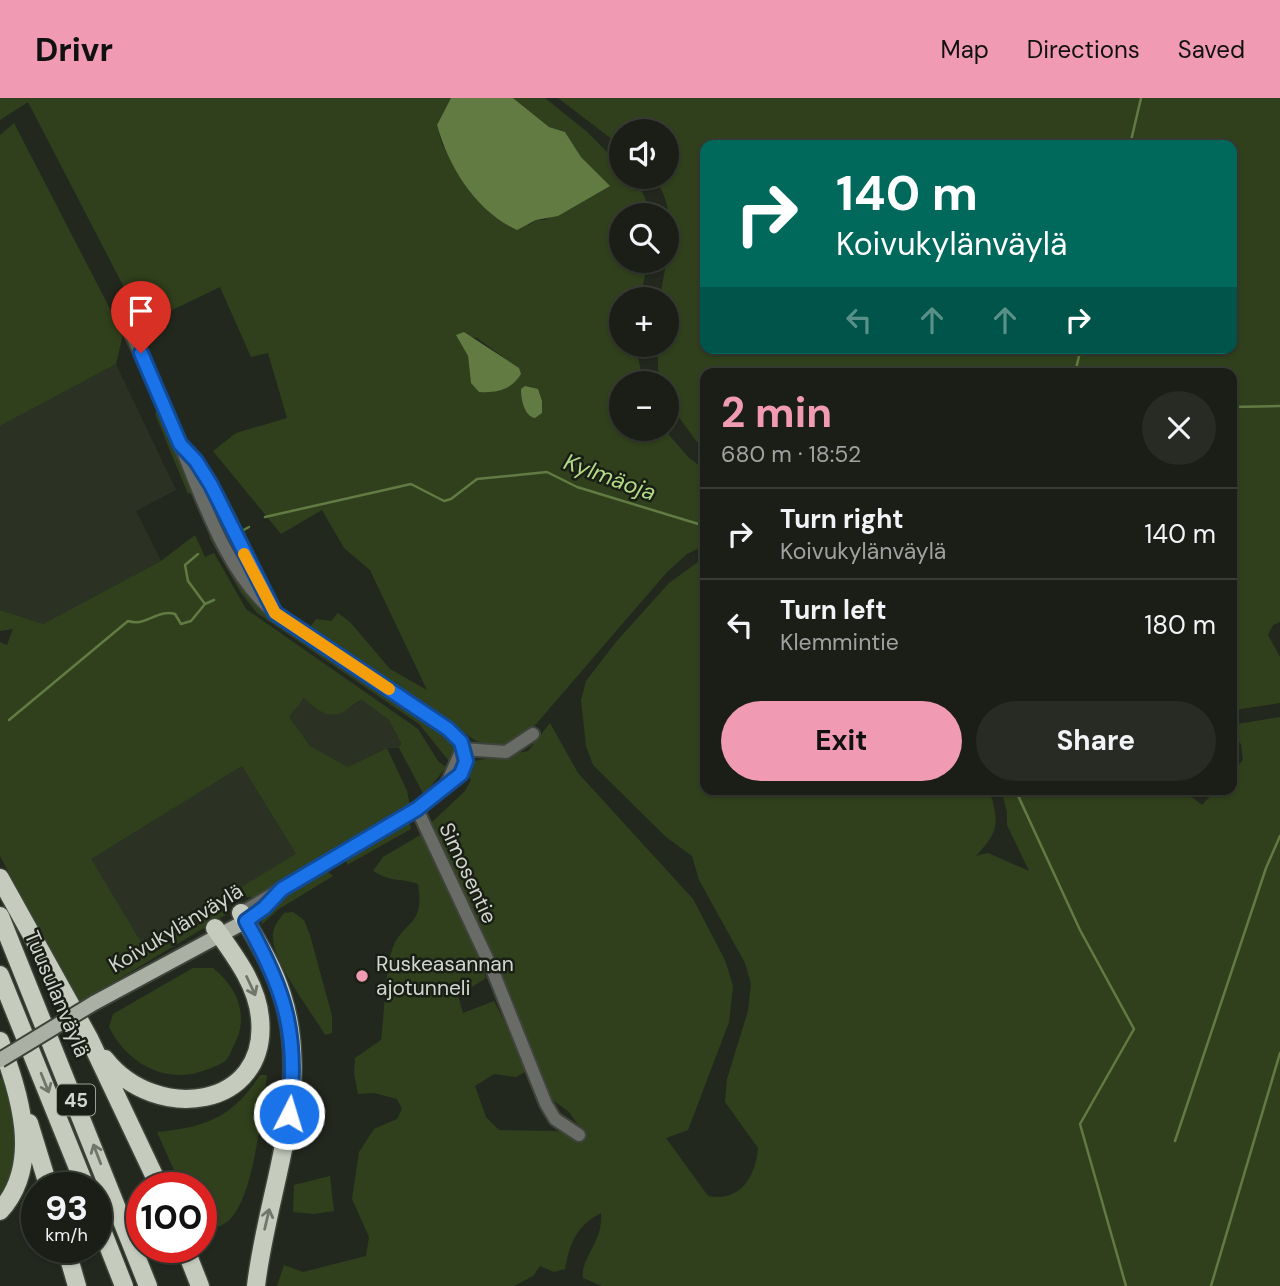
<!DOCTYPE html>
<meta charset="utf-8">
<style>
body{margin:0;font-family:"DM Sans",sans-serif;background:#272b23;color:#f1f3f6;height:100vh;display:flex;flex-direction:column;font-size:26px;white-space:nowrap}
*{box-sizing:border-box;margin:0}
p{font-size:23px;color:#9fa2a1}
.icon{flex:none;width:38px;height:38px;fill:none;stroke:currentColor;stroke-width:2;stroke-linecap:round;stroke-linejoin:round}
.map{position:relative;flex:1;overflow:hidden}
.sheet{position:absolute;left:700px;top:270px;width:537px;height:427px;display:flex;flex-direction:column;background:#1a1e16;border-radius:14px;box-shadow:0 2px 5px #0004,0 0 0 2px #383c35}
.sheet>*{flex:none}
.top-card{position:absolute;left:700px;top:42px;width:537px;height:214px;border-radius:14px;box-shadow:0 2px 5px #0004,0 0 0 2px #383c35;background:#00695c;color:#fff;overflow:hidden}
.controls{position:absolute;left:609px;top:21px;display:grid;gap:14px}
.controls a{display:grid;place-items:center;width:70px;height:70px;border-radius:50%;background:#1a1e16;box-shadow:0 2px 5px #0004,0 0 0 2px #383c35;font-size:35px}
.speed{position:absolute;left:21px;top:1074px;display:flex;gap:14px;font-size:35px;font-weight:700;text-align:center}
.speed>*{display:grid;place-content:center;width:91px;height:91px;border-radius:50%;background:#1a1e16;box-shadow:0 2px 5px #0004,0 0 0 2px #383c35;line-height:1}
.speed small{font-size:18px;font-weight:400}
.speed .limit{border:10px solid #d22;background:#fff;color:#111}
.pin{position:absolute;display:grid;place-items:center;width:60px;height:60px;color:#fff;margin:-72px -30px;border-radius:50% 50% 50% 0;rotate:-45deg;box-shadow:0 0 7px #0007}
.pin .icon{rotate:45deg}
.me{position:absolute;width:77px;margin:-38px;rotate:5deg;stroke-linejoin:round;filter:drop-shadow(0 0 5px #0008)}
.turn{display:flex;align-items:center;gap:24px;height:147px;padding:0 21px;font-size:32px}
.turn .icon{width:91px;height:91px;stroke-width:2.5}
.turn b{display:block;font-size:49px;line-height:60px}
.lanes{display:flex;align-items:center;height:66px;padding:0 21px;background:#0003;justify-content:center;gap:35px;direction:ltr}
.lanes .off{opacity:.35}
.round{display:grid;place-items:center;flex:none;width:74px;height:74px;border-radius:37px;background:#272b23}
.summary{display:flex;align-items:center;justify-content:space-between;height:119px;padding:0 21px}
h1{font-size:42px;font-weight:700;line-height:52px;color:#f09ab4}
.cta{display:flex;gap:14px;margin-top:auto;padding:14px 21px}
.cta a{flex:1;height:80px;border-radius:42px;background:#f09ab4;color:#111;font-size:28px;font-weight:700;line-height:80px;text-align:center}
.cta a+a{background:#272b23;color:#f1f3f6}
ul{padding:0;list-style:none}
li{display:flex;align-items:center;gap:21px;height:91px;padding:0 21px;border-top:2px solid #383c35}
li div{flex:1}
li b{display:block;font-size:26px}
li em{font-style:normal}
header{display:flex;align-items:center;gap:42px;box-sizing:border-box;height:98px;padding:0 35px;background:#f09ab4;color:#111}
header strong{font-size:33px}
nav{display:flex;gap:38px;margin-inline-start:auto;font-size:24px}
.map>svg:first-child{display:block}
.built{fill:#2b3223}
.green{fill:#30401c;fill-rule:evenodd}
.water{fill:#617b43}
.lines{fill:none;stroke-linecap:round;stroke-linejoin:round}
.stream{stroke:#617b43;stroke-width:2.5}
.minor-casing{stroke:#3f443a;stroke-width:16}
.major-casing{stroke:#3f443a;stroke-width:18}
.highway-casing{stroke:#3f443a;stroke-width:21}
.minor{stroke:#686b66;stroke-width:12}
.major{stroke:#abb0a5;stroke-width:14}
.highway{stroke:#c5ccbe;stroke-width:18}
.major-bridge-casing{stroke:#3f443a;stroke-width:18;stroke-linecap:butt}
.major-bridge{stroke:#abb0a5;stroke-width:14}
.oneway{stroke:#70766a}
.route-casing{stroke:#114b97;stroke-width:18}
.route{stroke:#1a73e8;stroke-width:12}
.slow{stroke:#f59e0b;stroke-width:12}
.poi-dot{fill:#f09ab4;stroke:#1a1f15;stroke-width:2.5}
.labels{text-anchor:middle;stroke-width:5;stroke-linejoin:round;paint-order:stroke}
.shield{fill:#1a1f15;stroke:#9c9f97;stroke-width:2}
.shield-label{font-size:19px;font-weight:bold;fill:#d3d6cf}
.street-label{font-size:21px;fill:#d3d6cf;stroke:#1a1f15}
.poi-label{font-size:21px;fill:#d3d6cf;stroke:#1a1f15;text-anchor:start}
.water-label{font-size:23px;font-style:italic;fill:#b3da87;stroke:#1a1f15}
</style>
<header>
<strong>Drivr</strong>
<nav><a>Map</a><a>Directions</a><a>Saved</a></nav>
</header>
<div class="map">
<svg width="1280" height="1188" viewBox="0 0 1280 1188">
<rect width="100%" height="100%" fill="#23281e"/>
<path class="built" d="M 116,266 L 176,392 L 136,413 L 161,463 L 43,526 L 0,512 L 0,328 Z
M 305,599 L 315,610 L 341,615 L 362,602 L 389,622 L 401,645 L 399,650 L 387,650 L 348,669 L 310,648 L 288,619 Z
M 242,668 L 296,756 L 144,849 L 90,761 Z"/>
<path class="green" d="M 0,0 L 451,0 L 437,27 L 442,46 L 451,60 L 529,127 L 536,122 L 545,122 L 609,88 L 581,59 L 565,34 L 549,29 L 513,0 L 545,0 L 586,33 L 621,68 L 621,79 L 631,79 L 640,89 L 652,116 L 621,117 L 621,163 L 648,163 L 640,201 L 621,201 L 621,247 L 636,247 L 643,285 L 621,285 L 621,331 L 664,331 L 688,359 L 705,372 L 705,447 L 687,456 L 667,474 L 524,640 L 505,650 L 476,643 L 310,529 L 316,521 L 331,523 L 338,515 L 350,524 L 390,571 L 427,592 L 370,472 L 344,450 L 322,412 L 281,436 L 213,353 L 236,335 L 287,320 L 268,255 L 251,259 L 220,189 L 143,226 L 28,4 L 0,22 ZM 457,238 L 477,240 L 518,270 L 471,285 L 468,258 Z
M 558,0 L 1280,0 L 1280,524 L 1273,527 L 1268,537 L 1280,559 L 1280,605 L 1235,612 L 1232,275 L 705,275 L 705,350 L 697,344 L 667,303 L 667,285 L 659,285 L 657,247 L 667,247 L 667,201 L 660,201 C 665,165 682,109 652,79 L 667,79 L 667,33 L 621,33 L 621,48 ZM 1232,47 L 1232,250 L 705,250 L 705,47 Z
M 14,25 L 123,236 L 116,266 L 0,328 L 0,37 Z
M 158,312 L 194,394 L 188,396 L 155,316 Z
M 212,436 L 248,498 L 263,513 L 448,638 L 454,650 L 449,663 L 419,626 L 257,515 L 241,495 L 209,439 Z
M 195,437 L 205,459 L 214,455 L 246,511 L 418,631 L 438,663 L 446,669 L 424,697 L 399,650 L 401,645 L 389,622 L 362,602 C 353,605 349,612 341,615 C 326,621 314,609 304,600 L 289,619 L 310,648 L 348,669 L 387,650 L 407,693 L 410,708 L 254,799 L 247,799 L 238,791 L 296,756 L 242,668 L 91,761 L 144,849 L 221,802 L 227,816 L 79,905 L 0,758 L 0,544 L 7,547 L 13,531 L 0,533 L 0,512 L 43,526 L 161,463 Z
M 705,459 L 705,691 L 989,691 C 999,725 1000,732 976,758 L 988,755 L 1029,773 L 1007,727 L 1007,714 L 1001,691 L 1181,691 L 1202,707 L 1217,691 L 1232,691 L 1232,674 L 1243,662 L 1241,646 L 1232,636 L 1232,627 L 1280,619 L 1280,1188 L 602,1188 L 583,1180 C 580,1161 604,1143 601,1115 C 576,1128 570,1145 565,1171 L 554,1174 L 540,1168 L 533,1178 L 514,1188 L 277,1188 L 284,1167 L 303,1174 L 366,1158 L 369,1139 L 352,1101 L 359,1054 L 374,1031 L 397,1021 L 402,1011 L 397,1001 L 374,995 L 358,996 L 354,975 L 355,960 L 381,942 C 384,921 386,866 393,849 C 405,821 425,829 418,786 C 398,779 392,785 373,773 L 383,759 L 422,736 L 475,849 L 486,880 L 458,898 L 463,915 L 494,903 L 533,981 L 529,985 L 525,974 L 516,979 L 494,976 L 475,988 L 486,1019 L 499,1032 L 556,1033 L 572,1037 L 582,1032 L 569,1014 L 550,1000 L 430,726 L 465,693 L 471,682 L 467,675 L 474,663 L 528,653 L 550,625 L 578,675 L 693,801 L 725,862 L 733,888 L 729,924 L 688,1032 L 666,1040 L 708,1098 C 741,1105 756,1077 758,1050 L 725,1004 L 727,981 L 748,913 L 751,886 L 745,865 L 699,782 L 692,758 L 666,739 L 593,667 L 586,648 L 581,602 L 586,583 L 616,544 L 669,485 Z
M 409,723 L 411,731 L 347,767 L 346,760 Z
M 326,772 L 333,778 L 279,811 L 261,827 C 267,800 304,785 326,772 Z
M 293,814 L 304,822 L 310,837 L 332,918 L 332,935 L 325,937 C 311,912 274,867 273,840 C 272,829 278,823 284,815 Z
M 193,870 L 213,870 C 238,890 250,919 233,949 C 231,953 229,960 225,963 C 222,966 215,968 211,970 C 169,989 128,967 109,929 L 113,916 Z
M 5,977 L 11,988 L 19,1056 L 0,1106 L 0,980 Z
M 260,977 L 267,977 C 262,1010 254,1102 228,1123 C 223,1127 215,1130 209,1133 L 201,1126 L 201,1090 L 182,1090 L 157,1034 C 206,1029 232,1020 260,977 Z
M 330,1078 L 334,1113 L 314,1116 L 293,1114 L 294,1087 Z"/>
<path class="water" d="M 451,0 L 513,0 L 549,29 L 565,34 L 581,59 L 610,88 L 558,118 L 536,122 L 517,132 C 476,113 449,70 437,27 Z
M 464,234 L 519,270 L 521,276 C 511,292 497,295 479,294 L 471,285 L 468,258 L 456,237 Z
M 525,288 L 538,291 L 542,303 L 542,315 L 535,320 C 524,318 521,301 521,291 Z"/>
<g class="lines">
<path class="stream" d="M 1130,47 L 1141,0
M 1075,275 L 1081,250
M 1232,309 L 1280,308
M 265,419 L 411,386 L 444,403 L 451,401 L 477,381 L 547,374 L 577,389 L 705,428
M 240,434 L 249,429
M 205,506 L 214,502
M 9,622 L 128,523 C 146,529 157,511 175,516 L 181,526 L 191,523 L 205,506 L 188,483 L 185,467 L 198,456
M 1015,691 L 1080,832 L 1134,931 L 1080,1026 L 1126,1188
M 1175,1043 L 1266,770 L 1280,738
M 1211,1188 L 1280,955"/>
<g class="minor-casing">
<path id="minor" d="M 122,218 C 143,259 162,302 179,344 C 202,400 227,477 275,515 L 448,631 L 461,644 L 466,663 L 462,675 L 417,711 L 241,815
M 182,348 C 223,392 243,456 272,509
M 462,651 L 506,654 L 533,636
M 448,683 L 462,651
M 417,711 L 492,871 L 546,1006 L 555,1021 L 579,1037"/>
</g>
<g class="major-casing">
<path id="major" d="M 94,905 L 246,823"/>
</g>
<g class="highway-casing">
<path id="highway" d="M 0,780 L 89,940 L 160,1090
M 241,815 C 256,841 273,868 282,897 C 313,993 267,1092 256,1188
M 0,818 L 148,1188
M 0,877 L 86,1090
M 0,943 C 19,995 43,1066 0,1113
M 105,961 C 156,1026 269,1011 260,920 C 257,886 234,857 215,830
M 29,1025 L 49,1090
M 96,1117 L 124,1188
M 66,1150 L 77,1188
M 185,1150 L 200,1188"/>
</g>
<use href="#minor" class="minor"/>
<use href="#major" class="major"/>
<use href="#highway" class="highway"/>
<g class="major-bridge-casing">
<path id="major-bridge" d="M 0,962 L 94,905"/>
</g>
<use href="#major-bridge" class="major-bridge"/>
</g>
<defs><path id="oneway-shaft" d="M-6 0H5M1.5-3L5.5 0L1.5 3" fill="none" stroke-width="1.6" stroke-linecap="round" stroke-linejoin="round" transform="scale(1.75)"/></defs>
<g class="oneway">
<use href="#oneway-shaft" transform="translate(251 888) rotate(65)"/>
<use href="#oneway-shaft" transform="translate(45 985) rotate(68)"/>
<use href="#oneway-shaft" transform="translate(97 1056) rotate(-111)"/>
<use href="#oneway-shaft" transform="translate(267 1121) rotate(-77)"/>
</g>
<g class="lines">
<g class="route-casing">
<path id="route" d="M 141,255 L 180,346 L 196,363 L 211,387 L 275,515 L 448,631 L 461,644 L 466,663 L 461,676 L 417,711 L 282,791 L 264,810 L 246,823 C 285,892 299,936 289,1016"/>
</g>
<use href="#route" class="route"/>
<path class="slow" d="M 244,456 L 275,515 L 389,591"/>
</g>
<circle class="poi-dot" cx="362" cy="878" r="7"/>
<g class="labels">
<rect class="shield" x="57" y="986.5" width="38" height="31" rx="5"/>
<g class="shield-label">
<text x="76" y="1009">45</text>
</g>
<g class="street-label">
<text transform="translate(468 775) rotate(65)" y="7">Simosentie</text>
<text transform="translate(176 830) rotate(-31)" y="7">Koivukylänväylä</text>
<text transform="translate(57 896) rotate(67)" y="7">Tuusulanväylä</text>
</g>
<g class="poi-label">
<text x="376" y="873">Ruskeasannan<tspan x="376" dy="24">ajotunneli</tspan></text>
</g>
<g class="water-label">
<text transform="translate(610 379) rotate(20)" y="8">Kylmäoja</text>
</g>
</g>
</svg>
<div class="controls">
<a><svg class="icon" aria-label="sound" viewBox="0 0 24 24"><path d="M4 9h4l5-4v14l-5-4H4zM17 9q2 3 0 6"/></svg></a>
<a><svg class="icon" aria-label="search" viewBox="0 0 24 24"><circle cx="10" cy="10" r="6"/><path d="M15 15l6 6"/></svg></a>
<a>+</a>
<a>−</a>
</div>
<div class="speed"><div>93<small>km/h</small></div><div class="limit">100</div></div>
<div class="pin" style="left:141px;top:255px;background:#d93025"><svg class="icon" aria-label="arrive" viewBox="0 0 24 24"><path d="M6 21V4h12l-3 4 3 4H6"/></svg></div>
<svg class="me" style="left:289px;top:1016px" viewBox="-20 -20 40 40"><circle r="17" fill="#1a73e8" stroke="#fff" stroke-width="3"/><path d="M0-11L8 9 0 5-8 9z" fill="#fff"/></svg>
<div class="top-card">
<div class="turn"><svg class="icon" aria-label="right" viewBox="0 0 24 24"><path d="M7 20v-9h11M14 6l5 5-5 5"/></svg><div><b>140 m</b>Koivukylänväylä</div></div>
<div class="lanes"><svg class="icon off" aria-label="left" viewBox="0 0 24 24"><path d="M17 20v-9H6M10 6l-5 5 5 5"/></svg><svg class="icon off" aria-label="ahead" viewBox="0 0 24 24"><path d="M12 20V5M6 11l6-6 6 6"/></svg><svg class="icon off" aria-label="ahead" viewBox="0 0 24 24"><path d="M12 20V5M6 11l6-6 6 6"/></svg><svg class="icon" aria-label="right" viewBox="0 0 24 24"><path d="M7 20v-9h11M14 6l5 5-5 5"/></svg></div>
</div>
<section class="sheet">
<div class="summary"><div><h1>2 min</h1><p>680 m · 18:52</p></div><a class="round"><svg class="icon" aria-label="close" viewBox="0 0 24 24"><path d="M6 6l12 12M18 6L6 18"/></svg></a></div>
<ul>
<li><svg class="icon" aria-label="right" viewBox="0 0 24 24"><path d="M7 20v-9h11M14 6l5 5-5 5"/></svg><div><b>Turn right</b><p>Koivukylänväylä</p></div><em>140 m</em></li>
<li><svg class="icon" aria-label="left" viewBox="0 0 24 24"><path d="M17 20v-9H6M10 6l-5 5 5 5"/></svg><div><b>Turn left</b><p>Klemmintie</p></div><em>180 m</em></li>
</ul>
<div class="cta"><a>Exit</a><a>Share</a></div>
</section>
</div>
